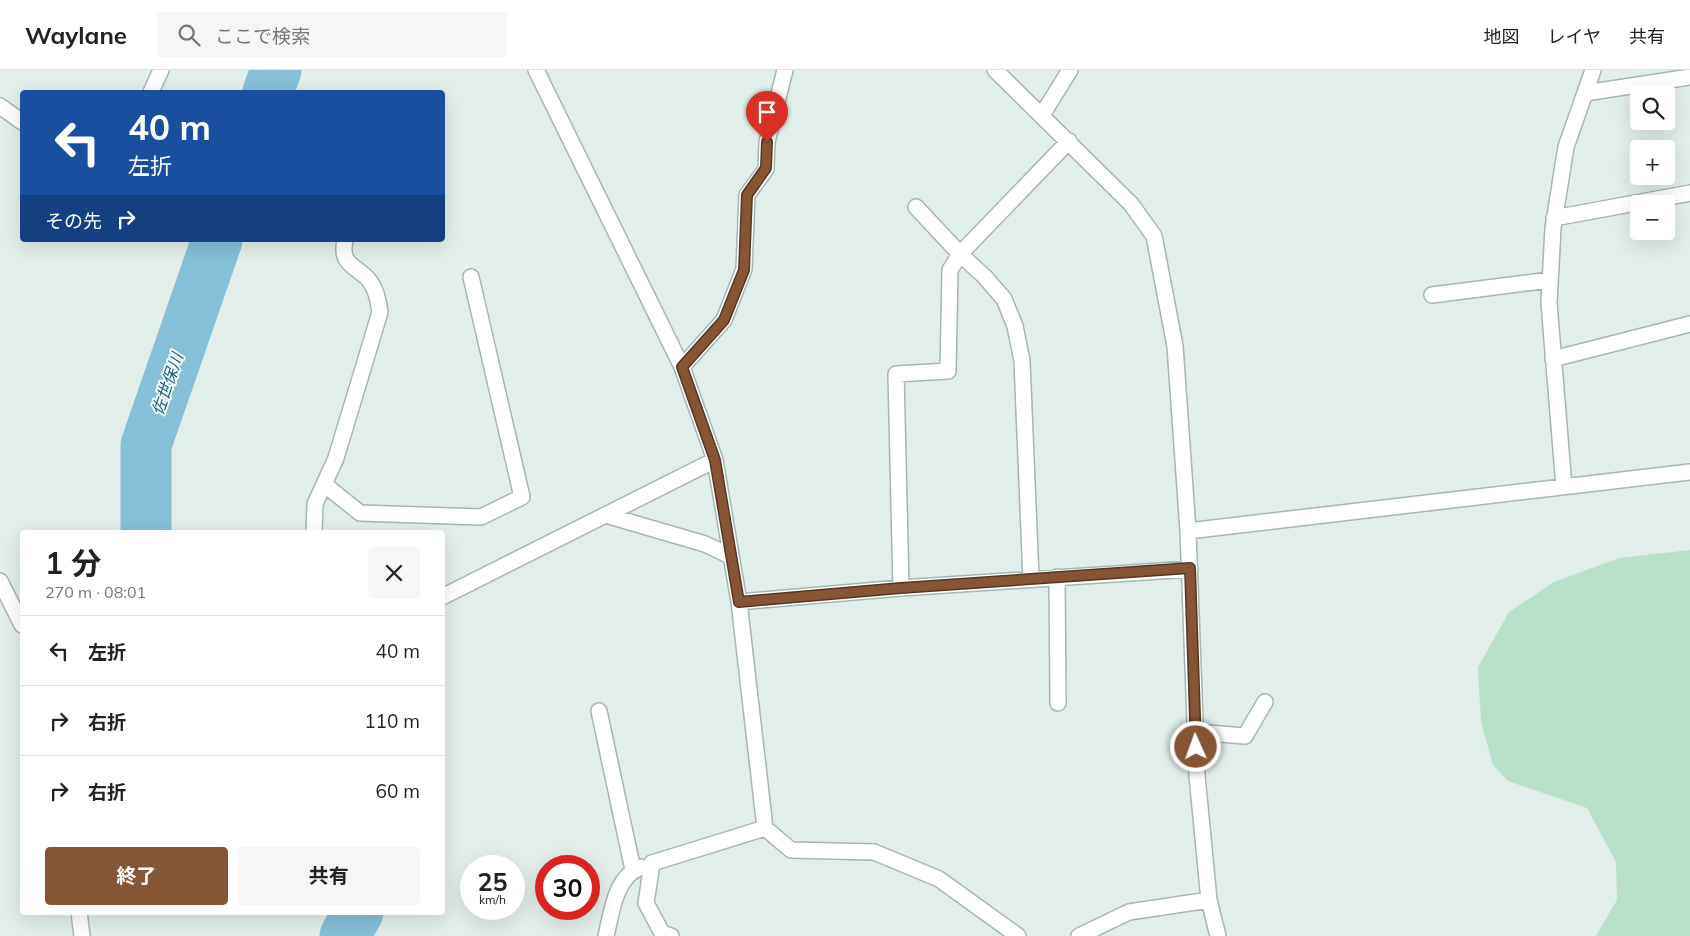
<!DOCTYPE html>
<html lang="ja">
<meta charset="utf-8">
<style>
body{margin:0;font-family:Mulish,"Noto Sans JP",sans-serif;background:#f6f6f6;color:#222;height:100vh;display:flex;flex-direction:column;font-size:19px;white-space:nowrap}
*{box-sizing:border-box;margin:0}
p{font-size:16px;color:#767676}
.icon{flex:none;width:28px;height:28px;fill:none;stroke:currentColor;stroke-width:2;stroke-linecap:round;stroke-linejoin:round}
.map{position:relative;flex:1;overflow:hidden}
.side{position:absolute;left:20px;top:460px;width:425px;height:385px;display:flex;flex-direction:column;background:#fff;border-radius:5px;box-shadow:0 5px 20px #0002}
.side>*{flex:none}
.top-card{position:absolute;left:20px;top:20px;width:425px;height:152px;border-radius:5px;box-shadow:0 5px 20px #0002;background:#1a4fa0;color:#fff;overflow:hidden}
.controls{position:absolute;left:1630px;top:15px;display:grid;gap:10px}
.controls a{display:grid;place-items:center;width:45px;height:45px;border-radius:5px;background:#fff;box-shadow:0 5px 20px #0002;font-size:25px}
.speed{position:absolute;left:460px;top:785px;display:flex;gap:10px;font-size:25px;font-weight:700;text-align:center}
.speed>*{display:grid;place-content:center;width:65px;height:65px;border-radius:50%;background:#fff;box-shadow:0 5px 20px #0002;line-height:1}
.speed small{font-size:12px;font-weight:400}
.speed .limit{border:8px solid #d22;background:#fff;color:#111}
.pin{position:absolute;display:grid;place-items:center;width:42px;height:42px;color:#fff;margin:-51px -21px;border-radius:50% 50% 50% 0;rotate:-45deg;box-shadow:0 0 5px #0007}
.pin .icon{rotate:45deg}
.me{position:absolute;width:55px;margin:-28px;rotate:358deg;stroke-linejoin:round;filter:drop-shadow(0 0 4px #0008)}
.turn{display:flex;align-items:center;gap:18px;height:105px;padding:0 25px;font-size:22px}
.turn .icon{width:65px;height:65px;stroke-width:2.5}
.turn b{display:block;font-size:35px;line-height:42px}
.then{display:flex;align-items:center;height:48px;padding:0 25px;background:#0003;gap:10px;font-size:19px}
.round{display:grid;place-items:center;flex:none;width:52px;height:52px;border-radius:5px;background:#f6f6f6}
.overview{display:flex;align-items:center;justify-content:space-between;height:85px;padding:0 25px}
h1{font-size:30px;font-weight:700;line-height:38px}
.action{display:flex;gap:10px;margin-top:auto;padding:10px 25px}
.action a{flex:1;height:58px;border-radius:5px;background:#855536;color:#fff;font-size:20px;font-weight:700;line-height:58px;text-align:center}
.action a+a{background:#f6f6f6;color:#222}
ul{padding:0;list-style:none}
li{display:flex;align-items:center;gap:15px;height:70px;padding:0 25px;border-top:1px solid #e0e0e0}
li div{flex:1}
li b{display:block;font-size:19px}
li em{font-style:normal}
header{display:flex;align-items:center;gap:30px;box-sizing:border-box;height:70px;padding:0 25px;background:#fff;border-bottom:1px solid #e0e0e0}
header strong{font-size:24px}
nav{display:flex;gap:28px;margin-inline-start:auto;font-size:18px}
.search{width:350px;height:45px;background:#f6f6f6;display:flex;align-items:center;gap:12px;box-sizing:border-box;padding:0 18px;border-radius:5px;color:#767676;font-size:19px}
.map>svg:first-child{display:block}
.green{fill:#b9e1ca}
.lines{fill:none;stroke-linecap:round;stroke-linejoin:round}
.river{stroke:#85bfd8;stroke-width:51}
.service-casing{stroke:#a4b7b3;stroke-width:18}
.minor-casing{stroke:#a4b7b3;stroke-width:18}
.service{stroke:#fff;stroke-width:15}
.minor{stroke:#fff;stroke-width:15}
.route-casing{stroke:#563723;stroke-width:12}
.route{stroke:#855536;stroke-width:9}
.labels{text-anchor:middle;stroke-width:4;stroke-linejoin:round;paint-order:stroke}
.water-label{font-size:16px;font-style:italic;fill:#146083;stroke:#f3faf7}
</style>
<header>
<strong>Waylane</strong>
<div class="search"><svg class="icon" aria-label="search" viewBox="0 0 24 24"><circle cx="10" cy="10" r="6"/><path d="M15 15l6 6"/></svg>ここで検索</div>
<nav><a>地図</a><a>レイヤ</a><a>共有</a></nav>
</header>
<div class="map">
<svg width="1690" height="866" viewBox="0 0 1690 866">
<rect width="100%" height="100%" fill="#e2eeea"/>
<path class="green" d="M 1690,480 L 1690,866 L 1596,866 L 1617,830 L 1616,792 L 1587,738 L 1508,711 L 1493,695 L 1481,652 L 1478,597 L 1509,542 L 1554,512 L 1619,488 Z"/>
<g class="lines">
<path class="river" d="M 268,22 L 276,0
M 146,462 L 146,375 L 217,170
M 345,866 L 358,842"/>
<g class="service-casing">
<path id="service" d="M 151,22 L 161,0
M 0,36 L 22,52
M 682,297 L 724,250 L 744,199 L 747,125 L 766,99 L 767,72 L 785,0"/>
</g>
<g class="minor-casing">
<path id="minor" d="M 995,0 L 1131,134 L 1154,166 L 1175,276 L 1188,461 L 1197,706 L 1209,830 L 1218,866
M 1585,23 L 1690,7
M 1042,45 L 1070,0
M 916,137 L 960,184 L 985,207 L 1004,229 L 1015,256 L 1022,291 L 1031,509
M 1554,148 L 1690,123
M 1432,225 L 1550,210
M 1553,289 L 1690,254
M 715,390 L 739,532 L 765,758 L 791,780 L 874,782 L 939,809 L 1018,866
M 324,414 L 360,443 L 481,447 L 522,427 L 471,207
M 1564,417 L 1549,233 L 1553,158 L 1566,77 L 1593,0
M 606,445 L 705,474 L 730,486
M 1188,461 L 1690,402
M 314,462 L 315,434 L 336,388 L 380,242 C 378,230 376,217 367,208 C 353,194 340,194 345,170
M 1057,507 L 1058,633
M 0,511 L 22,555
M 901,518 L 896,304 L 948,301 L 950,200 L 960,184 L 1069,71
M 442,527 L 715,390 L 682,297 L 536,0
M 739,532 L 901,518 L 1190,499
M 599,641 L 633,800
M 1195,662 L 1245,666 L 1265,632
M 79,842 L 82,866
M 606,866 C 612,841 615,807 641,797
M 671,866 L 662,863 L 646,833 L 652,793 L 765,758
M 1079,866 L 1129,842 L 1209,830"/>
</g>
<use href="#service" class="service"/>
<use href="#minor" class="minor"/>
</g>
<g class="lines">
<g class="route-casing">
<path id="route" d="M 767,72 L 766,98 L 747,125 L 744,200 L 724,250 L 682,297 L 715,390 L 739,532 L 901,518 L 1190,498 L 1196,677"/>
</g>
<use href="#route" class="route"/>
</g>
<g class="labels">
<g class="water-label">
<text transform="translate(167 314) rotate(-71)" y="6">佐世保川</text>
</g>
</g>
</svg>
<div class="controls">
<a><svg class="icon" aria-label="search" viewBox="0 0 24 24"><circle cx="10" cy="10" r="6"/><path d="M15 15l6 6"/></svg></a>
<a>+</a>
<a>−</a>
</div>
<div class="speed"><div>25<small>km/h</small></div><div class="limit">30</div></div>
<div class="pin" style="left:767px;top:72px;background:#d93025"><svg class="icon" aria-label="arrive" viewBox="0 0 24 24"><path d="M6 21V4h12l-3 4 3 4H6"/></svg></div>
<svg class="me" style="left:1196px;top:677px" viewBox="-20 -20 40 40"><circle r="17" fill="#855536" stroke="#fff" stroke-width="3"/><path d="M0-11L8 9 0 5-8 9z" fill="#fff"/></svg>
<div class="top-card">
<div class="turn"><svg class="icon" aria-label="left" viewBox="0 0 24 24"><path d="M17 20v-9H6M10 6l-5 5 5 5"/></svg><div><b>40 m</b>左折</div></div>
<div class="then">その先<svg class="icon" aria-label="right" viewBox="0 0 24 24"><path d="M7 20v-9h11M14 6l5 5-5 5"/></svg></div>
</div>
<section class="side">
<div class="overview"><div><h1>1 分</h1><p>270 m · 08:01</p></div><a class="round"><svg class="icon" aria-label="close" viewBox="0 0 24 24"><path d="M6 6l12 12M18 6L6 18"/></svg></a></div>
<ul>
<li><svg class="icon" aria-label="left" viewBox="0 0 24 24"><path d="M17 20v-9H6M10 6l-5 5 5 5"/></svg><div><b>左折</b></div><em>40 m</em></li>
<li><svg class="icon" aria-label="right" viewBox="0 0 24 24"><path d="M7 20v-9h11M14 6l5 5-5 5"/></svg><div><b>右折</b></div><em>110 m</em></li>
<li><svg class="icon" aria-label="right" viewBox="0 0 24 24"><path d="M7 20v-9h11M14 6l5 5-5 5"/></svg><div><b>右折</b></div><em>60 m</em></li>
</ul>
<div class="action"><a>終了</a><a>共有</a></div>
</section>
</div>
